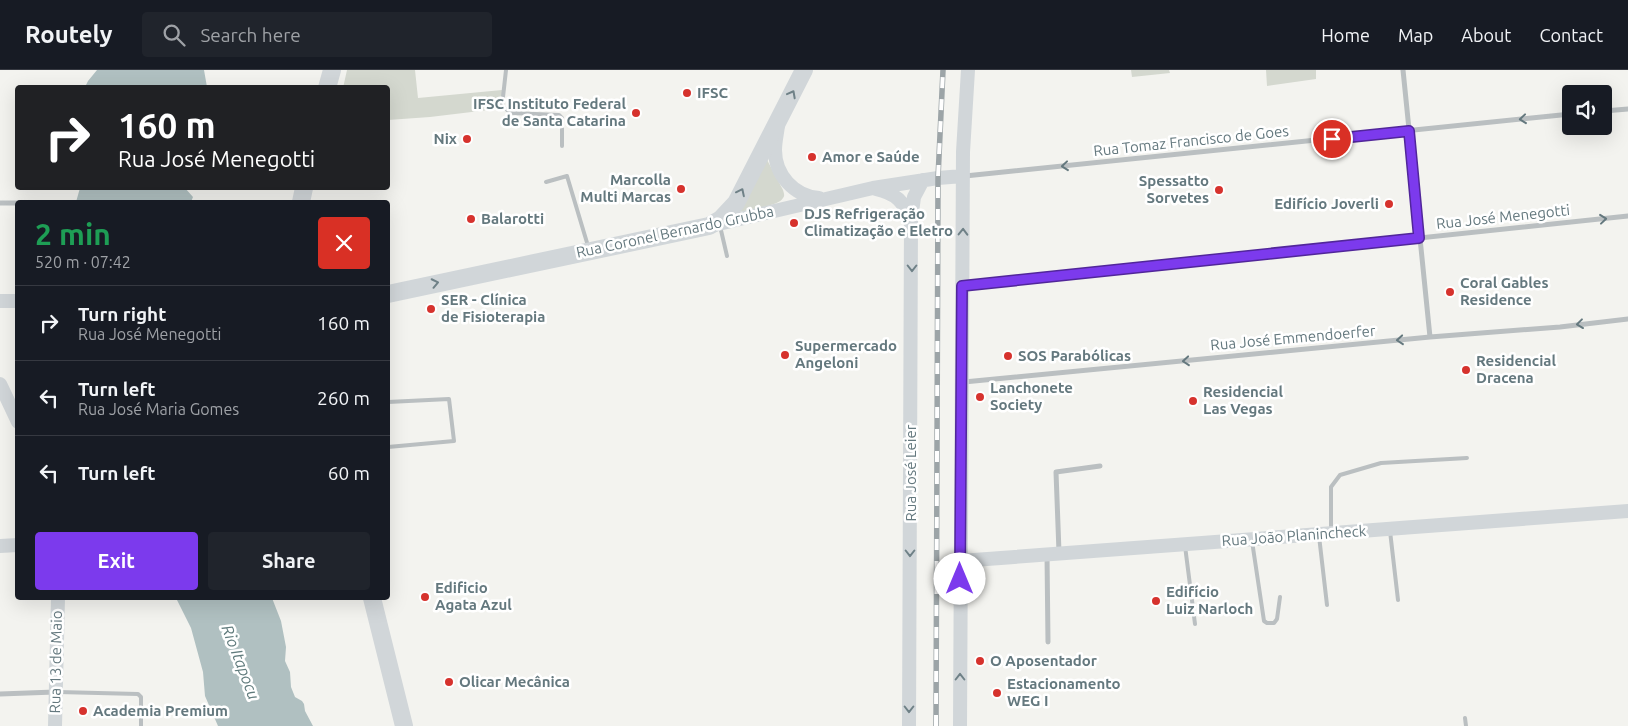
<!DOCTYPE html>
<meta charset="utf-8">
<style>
body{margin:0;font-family:Ubuntu,sans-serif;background:#20242c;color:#f1f3f6;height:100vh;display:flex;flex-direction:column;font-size:19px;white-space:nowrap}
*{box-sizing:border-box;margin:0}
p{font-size:16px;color:#9ea1a6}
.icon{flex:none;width:28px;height:28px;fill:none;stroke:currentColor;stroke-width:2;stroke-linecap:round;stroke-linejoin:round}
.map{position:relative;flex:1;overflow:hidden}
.drawer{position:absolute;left:15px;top:130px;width:375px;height:400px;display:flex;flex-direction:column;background:#171b24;border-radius:5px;box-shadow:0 5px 20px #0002}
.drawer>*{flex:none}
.banner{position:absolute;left:15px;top:15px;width:375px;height:105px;border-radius:5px;box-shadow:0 5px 20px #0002;background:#202124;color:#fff;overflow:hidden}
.tools{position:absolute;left:1562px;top:15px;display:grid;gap:10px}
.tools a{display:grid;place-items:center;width:50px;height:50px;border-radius:5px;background:#171b24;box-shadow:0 5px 20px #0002;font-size:25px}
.pin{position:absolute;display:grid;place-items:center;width:42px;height:42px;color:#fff;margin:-21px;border:2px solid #fff;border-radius:50%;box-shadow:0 1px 5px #0007}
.me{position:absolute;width:55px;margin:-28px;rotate:0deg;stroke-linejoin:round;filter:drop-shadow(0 0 4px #0008)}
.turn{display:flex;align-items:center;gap:18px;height:105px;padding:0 20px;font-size:22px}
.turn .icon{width:65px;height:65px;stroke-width:2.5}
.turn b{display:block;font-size:35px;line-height:42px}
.round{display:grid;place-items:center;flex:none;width:52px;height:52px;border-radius:5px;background:#20242c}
.head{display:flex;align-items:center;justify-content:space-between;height:85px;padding:0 20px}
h1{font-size:30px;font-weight:700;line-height:38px;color:#1e9e55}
.cta{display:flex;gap:10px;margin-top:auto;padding:10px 20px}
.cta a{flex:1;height:58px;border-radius:5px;background:#7c3aed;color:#fff;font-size:20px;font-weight:700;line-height:58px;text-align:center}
.cta a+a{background:#20242c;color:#f1f3f6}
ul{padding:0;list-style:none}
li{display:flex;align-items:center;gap:15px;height:75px;padding:0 20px;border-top:1px solid #363941}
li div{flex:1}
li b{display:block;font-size:19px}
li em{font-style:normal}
header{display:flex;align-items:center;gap:30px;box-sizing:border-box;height:70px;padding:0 25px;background:#171b24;border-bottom:1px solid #363941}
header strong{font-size:24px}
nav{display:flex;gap:28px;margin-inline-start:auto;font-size:18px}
.search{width:350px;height:45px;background:#20242c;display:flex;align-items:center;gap:12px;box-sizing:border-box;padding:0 18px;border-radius:5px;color:#9ea1a6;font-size:19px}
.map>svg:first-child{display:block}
.green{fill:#d4d8cf}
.water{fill:#b0c0c1}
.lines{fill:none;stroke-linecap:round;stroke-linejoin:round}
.lane{stroke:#babfc1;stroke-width:4}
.street{stroke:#babfc1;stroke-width:5}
.secondary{stroke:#d1d6d9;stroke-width:14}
.highway{stroke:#d1d6d9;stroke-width:18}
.rail-casing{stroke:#9ca4a7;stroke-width:5.5}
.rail{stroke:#fff;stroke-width:4;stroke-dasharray:11;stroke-linecap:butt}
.oneway{stroke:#6f8187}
.oneway2{stroke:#64787e}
.route-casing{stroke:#51269a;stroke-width:12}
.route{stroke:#7c3aed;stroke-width:9}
.poi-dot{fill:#d6322d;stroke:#fff;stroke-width:2}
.labels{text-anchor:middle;stroke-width:5;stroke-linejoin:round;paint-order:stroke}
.poi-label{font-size:15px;font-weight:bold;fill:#64787e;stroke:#fff;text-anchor:start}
.street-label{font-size:15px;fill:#64787e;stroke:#fff}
.water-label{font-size:16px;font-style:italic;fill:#607b7c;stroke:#fff}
</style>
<header>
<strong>Routely</strong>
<div class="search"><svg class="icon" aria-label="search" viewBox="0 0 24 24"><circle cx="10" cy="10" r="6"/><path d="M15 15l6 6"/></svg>Search here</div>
<nav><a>Home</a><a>Map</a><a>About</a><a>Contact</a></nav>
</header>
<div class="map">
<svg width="1628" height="656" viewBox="0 0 1628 656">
<rect width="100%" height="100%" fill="#f3f3ef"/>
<path class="green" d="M 347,0 L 415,0 L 418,28 L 502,20 L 505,38 L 430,47 L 388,50 L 388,18 L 343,18 Z
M 1131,0 L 1169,0 L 1170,3 L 1132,7 Z
M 1266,0 L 1316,0 L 1316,9 L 1267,16 Z
M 765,86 L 783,120 C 784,124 785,125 783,128 C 779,136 748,140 739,142 Z"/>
<path class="water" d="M 97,0 L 204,0 L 207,17 L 85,17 L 88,11 Z
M 80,118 L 185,118 L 193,127 L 191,132 L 76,132 Z
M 176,528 L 272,528 L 281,551 L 286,577 L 285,591 L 290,602 L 291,617 L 295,627 L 302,631 L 304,634 L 305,641 L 313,656 L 218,656 L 205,626 L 203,602 L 191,558 Z"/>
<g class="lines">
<path class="lane" d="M 506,0 L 502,36 L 511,43 L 559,45 L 562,48 L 562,76
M 546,112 L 567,106 L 588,176
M 720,156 L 727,186
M 388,332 L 449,329 L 454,371 L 388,377
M 1331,461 L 1331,417 L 1340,405 L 1381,393 L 1467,388
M 1390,461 L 1398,530
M 1319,466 L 1327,535
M 1252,471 L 1264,551 L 1267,553 L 1274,553 L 1277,549 L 1280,527
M 1185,476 L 1195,554
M 58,622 L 138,624 L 141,627 L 141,656
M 1465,648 L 1466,656"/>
<path class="street" d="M 1403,0 L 1430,267
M 1604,41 L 1628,39
M 965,106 L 1571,44
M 0,133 L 18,133
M 963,216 L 1628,146
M 964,312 L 1430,267 L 1560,257 L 1628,249
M 1059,482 L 1056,402 L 1100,396
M 1047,485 L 1048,572
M 0,624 L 55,622"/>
<path class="secondary" d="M 778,56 C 777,64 775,72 775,80 C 775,105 794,126 819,128
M 876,119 C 897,124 903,131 911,150
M 714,155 L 873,118 L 938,108 L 963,106
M 0,231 L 18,231
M 0,314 L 18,352
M 0,476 L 18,475
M 960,491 L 1628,441
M 55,656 L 58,528
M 909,656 L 911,150 L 914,127 L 923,110
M 960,656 L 963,82 L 968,0"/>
<path class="highway" d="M 327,18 L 332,0
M 301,132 L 304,118
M 388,224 L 709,156 L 721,149 L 736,133 L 804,0
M 372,528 L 404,656"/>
<g class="rail-casing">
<path id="rail" d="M 936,656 L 938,108 L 943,0"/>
</g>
<use href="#rail" class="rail"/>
</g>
<defs><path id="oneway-chevron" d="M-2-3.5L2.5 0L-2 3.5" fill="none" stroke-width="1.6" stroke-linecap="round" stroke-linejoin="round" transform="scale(1.25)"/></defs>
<g class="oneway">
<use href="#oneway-chevron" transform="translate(792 24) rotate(-62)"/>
<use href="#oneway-chevron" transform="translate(741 122) rotate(-64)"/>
<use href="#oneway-chevron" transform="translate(963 162) rotate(-89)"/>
<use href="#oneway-chevron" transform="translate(912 198) rotate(90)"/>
<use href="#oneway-chevron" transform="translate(435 213) rotate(-12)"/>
<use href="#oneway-chevron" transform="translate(910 483) rotate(90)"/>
<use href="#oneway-chevron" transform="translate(960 607) rotate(-90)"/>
<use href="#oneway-chevron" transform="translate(909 639) rotate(90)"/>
</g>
<g class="oneway2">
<use href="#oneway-chevron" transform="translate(1523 49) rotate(174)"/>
<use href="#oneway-chevron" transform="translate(1065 96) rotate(174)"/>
<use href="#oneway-chevron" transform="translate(1603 149) rotate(-6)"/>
<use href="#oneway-chevron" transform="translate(1580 254) rotate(173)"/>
<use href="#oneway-chevron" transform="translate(1400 270) rotate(175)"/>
<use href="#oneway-chevron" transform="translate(1186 291) rotate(175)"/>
</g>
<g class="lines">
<g class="route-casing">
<path id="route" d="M 960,509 L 962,216 L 1419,168 L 1409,61 L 1332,69"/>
</g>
<use href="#route" class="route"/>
</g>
<g class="poi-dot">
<circle cx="687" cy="23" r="5"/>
<circle cx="636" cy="43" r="5"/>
<circle cx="467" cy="69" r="5"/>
<circle cx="812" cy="87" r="5"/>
<circle cx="681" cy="119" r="5"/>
<circle cx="1219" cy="120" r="5"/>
<circle cx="1389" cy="134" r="5"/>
<circle cx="471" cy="149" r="5"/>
<circle cx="794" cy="153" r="5"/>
<circle cx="1450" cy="222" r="5"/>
<circle cx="431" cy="239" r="5"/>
<circle cx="785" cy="285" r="5"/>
<circle cx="1008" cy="286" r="5"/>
<circle cx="1466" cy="300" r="5"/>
<circle cx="980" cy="327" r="5"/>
<circle cx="1193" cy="331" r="5"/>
<circle cx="425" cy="527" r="5"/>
<circle cx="1156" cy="531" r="5"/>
<circle cx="980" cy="591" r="5"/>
<circle cx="449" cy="612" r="5"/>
<circle cx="997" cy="623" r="5"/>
<circle cx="83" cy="641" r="5"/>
</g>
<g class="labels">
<g class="poi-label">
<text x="697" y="28">IFSC</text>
<text x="626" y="39" text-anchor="end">IFSC Instituto Federal<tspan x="626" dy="17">de Santa Catarina</tspan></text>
<text x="457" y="74" text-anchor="end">Nix</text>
<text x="822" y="92">Amor e Saúde</text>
<text x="671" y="115" text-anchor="end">Marcolla<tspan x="671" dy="17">Multi Marcas</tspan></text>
<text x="1209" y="116" text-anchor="end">Spessatto<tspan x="1209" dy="17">Sorvetes</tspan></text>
<text x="1379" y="139" text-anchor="end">Edifício Joverli</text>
<text x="804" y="149">DJS Refrigeração<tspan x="804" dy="17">Climatização e Eletro</tspan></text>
<text x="481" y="154">Balarotti</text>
<text x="1460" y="218">Coral Gables<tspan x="1460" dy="17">Residence</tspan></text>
<text x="441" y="235">SER - Clínica<tspan x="441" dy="17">de Fisioterapia</tspan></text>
<text x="795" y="281">Supermercado<tspan x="795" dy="17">Angeloni</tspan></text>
<text x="1018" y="291">SOS Parabólicas</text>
<text x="1476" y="296">Residencial<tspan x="1476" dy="17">Dracena</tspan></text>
<text x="990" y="323">Lanchonete<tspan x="990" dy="17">Society</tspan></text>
<text x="1203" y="327">Residencial<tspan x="1203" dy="17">Las Vegas</tspan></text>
<text x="435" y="523">Edificio<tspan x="435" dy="17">Agata Azul</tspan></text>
<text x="1166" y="527">Edifício<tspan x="1166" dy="17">Luiz Narloch</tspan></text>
<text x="990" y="596">O Aposentador</text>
<text x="459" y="617">Olicar Mecânica</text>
<text x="1007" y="619">Estacionamento<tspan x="1007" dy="17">WEG I</tspan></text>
<text x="93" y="646">Academia Premium</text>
</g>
<g class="street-label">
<text transform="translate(1191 71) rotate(-6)" y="5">Rua Tomaz Francisco de Goes</text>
<text transform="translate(1503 147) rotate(-6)" y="5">Rua José Menegotti</text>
<text transform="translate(675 162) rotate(-12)" y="5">Rua Coronel Bernardo Grubba</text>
<text transform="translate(1293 268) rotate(-5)" y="5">Rua José Emmendoerfer</text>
<text transform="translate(911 403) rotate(-90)" y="5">Rua José Leier</text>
<text transform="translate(1294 466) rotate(-4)" y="5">Rua João Planincheck</text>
<text transform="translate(56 592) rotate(-89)" y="5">Rua 13 de Maio</text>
</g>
<g class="water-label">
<text transform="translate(241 592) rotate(69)" y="6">Rio Itapocu</text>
</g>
</g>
</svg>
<div class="tools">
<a><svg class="icon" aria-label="sound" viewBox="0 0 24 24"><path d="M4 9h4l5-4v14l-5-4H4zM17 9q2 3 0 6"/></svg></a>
</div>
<div class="pin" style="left:1332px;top:69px;background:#d93025"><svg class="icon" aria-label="arrive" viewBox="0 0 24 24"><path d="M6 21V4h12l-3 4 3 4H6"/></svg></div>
<svg class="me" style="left:960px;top:509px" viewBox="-20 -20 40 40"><circle r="19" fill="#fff"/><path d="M0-13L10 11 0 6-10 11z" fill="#7c3aed"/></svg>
<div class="banner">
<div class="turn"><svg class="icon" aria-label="right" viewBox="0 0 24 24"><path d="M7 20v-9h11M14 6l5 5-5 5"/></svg><div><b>160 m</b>Rua José Menegotti</div></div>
</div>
<section class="drawer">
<div class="head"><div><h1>2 min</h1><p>520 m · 07:42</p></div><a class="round" style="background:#d93025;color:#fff"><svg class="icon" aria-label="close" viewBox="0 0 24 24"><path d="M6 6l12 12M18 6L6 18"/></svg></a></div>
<ul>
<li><svg class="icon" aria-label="right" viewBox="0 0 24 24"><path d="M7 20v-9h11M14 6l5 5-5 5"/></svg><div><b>Turn right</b><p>Rua José Menegotti</p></div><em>160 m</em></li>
<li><svg class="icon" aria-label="left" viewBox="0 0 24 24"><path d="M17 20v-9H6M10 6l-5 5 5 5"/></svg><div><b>Turn left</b><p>Rua José Maria Gomes</p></div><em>260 m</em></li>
<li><svg class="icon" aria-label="left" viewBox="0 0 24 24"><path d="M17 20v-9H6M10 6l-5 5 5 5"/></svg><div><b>Turn left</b></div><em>60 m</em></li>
</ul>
<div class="cta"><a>Exit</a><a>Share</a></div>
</section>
</div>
